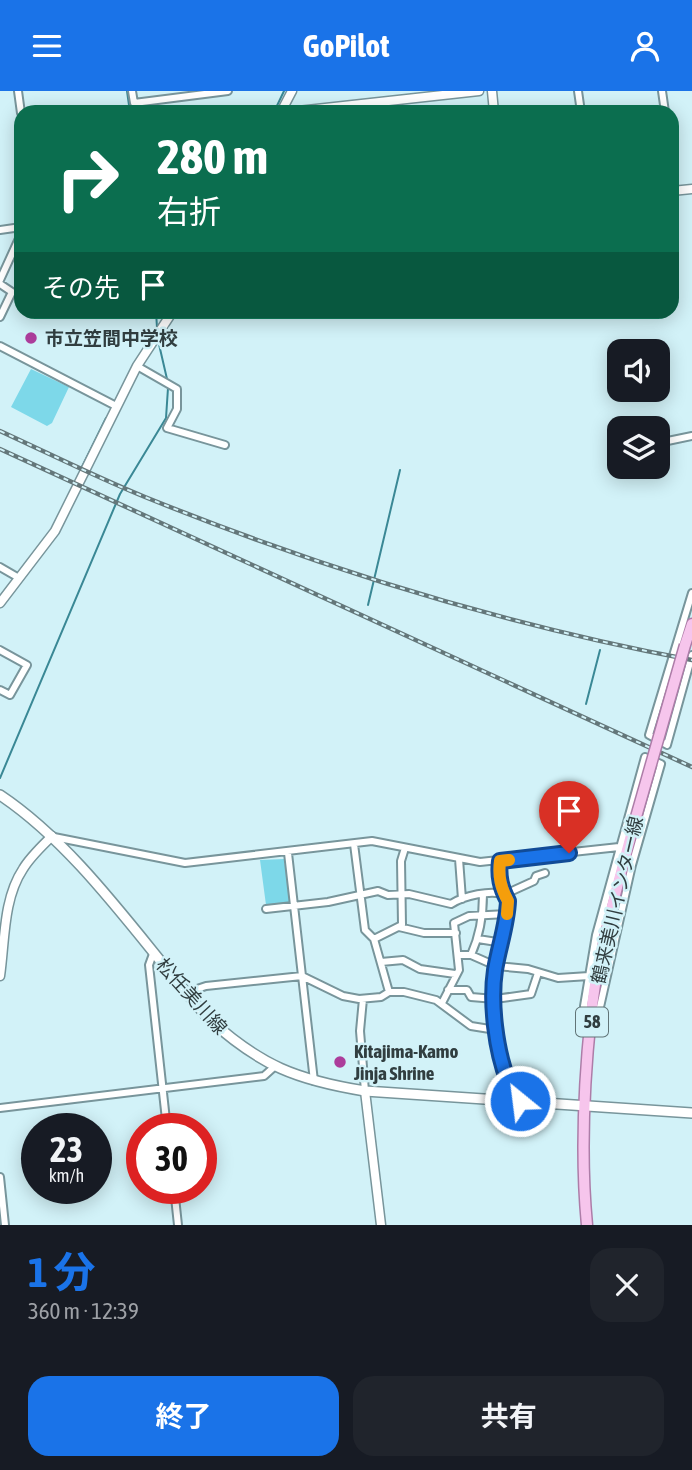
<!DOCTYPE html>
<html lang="ja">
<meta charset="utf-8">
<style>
body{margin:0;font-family:"Asap Condensed","Noto Sans JP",sans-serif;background:#20242c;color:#f1f3f6;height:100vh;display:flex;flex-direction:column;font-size:26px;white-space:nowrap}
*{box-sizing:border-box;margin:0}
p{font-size:23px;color:#9ea1a6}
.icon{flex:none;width:38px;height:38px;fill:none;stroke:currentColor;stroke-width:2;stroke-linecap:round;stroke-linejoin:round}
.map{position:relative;height:1134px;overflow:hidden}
.details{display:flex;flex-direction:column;background:#171b24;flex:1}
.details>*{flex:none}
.guide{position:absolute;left:14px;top:14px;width:665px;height:214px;border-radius:21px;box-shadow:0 4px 18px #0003;background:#0b6e4f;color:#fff;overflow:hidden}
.controls{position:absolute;left:607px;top:248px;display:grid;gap:14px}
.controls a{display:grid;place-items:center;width:63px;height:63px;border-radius:14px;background:#171b24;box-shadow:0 4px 18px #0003;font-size:35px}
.speed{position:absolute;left:21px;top:1022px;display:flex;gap:14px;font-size:35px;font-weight:700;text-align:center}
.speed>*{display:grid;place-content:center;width:91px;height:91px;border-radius:50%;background:#171b24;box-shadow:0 4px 18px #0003;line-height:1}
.speed small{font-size:18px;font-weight:400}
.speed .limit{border:10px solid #d22;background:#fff;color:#111}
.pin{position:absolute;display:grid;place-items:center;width:60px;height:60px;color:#fff;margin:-72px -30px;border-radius:50% 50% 50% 0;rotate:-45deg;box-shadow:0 0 7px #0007}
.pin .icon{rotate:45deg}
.me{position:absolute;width:77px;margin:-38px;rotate:331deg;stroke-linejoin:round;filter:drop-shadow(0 0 5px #0008)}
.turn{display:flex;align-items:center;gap:24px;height:147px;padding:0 28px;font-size:32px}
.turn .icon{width:91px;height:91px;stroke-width:2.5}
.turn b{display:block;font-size:49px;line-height:60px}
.then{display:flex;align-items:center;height:66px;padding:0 28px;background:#0003;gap:14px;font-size:26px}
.round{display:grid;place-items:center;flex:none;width:74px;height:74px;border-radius:21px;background:#20242c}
.head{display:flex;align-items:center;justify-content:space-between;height:119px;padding:0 28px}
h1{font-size:42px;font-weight:700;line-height:52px;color:#1a73e8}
.action{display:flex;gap:14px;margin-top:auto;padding:14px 28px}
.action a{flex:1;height:80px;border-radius:21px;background:#1a73e8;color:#fff;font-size:28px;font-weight:700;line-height:80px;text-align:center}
.action a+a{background:#20242c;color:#f1f3f6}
header{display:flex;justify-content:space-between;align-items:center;height:91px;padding:0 28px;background:#1a73e8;color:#fff;font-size:32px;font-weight:700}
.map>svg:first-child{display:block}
.green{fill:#7dd8e9}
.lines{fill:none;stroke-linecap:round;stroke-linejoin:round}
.stream{stroke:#3a8895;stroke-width:2}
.minor-casing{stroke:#78959b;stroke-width:10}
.tertiary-casing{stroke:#78959b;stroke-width:11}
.secondary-casing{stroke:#78959b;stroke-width:12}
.primary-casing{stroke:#ad7da8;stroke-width:13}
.minor{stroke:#fff;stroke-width:6}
.tertiary{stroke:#fff;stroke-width:8}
.secondary{stroke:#fff;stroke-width:9}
.primary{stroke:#f6c5ec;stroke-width:10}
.rail-casing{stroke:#64777a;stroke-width:4.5}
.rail{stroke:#d2f2f8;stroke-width:2;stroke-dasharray:5;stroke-linecap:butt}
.primary-bridge-casing{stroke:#ad7da8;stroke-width:13;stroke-linecap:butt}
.primary-bridge{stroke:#f6c5ec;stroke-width:10}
.route-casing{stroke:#114b97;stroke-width:18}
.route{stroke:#1a73e8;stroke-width:12}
.slow{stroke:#f59e0b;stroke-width:12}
.poi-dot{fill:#ac3d9b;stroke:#d2f2f8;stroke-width:2.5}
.labels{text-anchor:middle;stroke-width:5;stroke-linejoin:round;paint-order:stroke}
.shield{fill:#d2f2f8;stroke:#617477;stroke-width:2}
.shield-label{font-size:18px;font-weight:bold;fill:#313e40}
.poi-label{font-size:19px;font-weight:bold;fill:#313e40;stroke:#d2f2f8;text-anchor:start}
.street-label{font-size:19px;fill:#313e40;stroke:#d2f2f8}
</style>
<header><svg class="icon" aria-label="menu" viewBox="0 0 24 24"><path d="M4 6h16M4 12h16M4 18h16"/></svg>GoPilot<svg class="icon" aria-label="person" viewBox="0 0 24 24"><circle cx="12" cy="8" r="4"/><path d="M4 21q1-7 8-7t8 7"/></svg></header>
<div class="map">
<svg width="692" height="1134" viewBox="0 0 692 1134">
<rect width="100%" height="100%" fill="#d2f2f8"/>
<path class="green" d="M 31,278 L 69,296 L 52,332 L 47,335 L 11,316 Z
M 284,768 L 290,810 L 289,812 L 266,814 L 260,769 Z"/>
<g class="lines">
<path class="stream" d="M 127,0 L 130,21
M 274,21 L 284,0
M 156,220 L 157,237
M 158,249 L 167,288
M 81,378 L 106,327
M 368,514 L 400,379
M 586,613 L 600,559
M 0,687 L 120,403 L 166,327 L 168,297"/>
<g class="minor-casing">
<path id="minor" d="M 18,0 L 21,22
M 132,0 L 134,12 L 228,0
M 578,0 L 581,21
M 662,0 L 665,21
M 672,86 L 674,100
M 0,139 L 21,136
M 0,189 L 21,143
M 0,193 L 12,201 L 0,226
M 0,255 L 116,315
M 137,275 L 177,298 L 177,318 L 167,337 L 225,354
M 658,352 L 692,345
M 0,476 L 19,487
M 692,502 L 649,644 L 667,654 L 692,564
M 0,559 L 27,574 L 10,604 L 0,599
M 645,666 L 661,673 L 632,774 L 600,916 L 592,931 L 587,926 L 584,915 L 596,844 Z
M 54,746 L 185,772 L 372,750 L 480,771 L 619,756
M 354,753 L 365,839 L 374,848 L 389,901
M 288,762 L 314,990
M 459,768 L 462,808
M 500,770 L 502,803
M 506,806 L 512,800 L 534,790 L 536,785 L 545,782
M 266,818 L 328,811 L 378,800 L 388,804 L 409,803 L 451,813 C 463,805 492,798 505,804 L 507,820 L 493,898 L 496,939
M 399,836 L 424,842 L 456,842
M 374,848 L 402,834 L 401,770 L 405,757
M 478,848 L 503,852
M 153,863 L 149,874 L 167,1038
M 459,864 L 471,864 C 480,844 483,826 483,804
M 471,864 L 496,875 L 528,878 L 558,887 L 589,885
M 381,871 L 403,869 L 420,878 L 455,883
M 448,899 L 467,899 L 471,906 L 495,908 L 531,903 L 538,882
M 190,907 L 197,898 L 206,895 L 302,885 L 343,905 L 359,908 L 381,906 L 389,901 L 404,901 L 436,909 L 471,935 L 496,939 L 499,948 L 498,962 L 508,990 L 518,996 L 520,1010
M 363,908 L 360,940 L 365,1000
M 442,912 L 459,879 L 454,832 L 469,825 L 507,823
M 0,1017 L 264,985 L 274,976
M 0,1086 L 5,1134
M 174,1097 L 178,1134"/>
</g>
<g class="tertiary-casing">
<path id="tertiary" d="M 492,0 L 494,21
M 281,21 L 292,0
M 289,21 L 479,0
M 672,100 L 692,98
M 0,512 L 55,440 L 137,275 L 173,220
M 0,885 C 5,850 3,808 23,778 C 30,766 42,755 52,745
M 365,1000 L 381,1134"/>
</g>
<g class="secondary-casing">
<path id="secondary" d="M 0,704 C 81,758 144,855 209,928 C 261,975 297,989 365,1000 L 692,1022"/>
</g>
<g class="primary-casing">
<path id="primary" d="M 685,554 L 692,533
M 587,1134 C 580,1061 584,987 592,915 C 599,856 619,790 634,733"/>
</g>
<use href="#minor" class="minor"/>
<use href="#tertiary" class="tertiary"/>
<use href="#secondary" class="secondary"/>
<use href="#primary" class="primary"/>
<g class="rail-casing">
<path id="rail" d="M 0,340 C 48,362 96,386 145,406 C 321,477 505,534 692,569
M 0,358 L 692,676"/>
</g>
<use href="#rail" class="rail"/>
<g class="primary-bridge-casing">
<path id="primary-bridge" d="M 634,733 L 685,554"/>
</g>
<use href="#primary-bridge" class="primary-bridge"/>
</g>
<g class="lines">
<g class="route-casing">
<path id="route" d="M 520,1010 L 518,996 L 508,990 C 496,960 490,912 495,879 C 499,855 507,834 508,810 C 501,797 498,786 500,770 L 569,762"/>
</g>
<use href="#route" class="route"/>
<path class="slow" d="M 507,823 L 508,810 C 501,797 498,786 500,770 L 509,769"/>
</g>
<g class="poi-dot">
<circle cx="31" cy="247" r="7"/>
<circle cx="340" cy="971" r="7"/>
</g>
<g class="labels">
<rect class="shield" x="576" y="916.5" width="32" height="29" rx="5"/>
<g class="shield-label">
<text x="592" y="937">58</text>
</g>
<g class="poi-label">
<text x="45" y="254">市立笠間中学校</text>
<text x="354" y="967">Kitajima-Kamo<tspan x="354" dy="22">Jinja Shrine</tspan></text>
</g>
<g class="street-label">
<text transform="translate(617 809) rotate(-77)" y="7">鶴来美川インター線</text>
<text transform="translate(192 905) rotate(48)" y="7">松任美川線</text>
</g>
</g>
</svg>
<div class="controls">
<a><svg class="icon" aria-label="sound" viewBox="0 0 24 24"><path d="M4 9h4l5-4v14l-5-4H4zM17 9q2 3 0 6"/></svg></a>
<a><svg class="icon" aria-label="layers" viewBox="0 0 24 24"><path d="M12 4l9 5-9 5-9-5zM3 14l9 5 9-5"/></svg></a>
</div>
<div class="speed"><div>23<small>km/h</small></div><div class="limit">30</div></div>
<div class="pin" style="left:569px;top:762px;background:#d93025"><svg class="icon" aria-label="arrive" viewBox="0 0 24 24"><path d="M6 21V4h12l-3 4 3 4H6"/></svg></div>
<svg class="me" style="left:520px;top:1010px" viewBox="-20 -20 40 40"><circle r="17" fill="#1a73e8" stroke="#fff" stroke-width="3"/><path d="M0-11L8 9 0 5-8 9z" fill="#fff"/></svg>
<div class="guide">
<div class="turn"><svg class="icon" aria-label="right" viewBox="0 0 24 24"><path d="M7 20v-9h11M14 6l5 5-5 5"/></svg><div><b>280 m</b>右折</div></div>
<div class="then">その先<svg class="icon" aria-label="arrive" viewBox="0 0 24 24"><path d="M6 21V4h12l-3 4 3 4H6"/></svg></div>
</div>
</div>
<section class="details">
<div class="head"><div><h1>1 分</h1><p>360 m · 12:39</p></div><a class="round"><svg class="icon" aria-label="close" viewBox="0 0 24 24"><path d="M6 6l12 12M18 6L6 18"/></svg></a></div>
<div class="action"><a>終了</a><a>共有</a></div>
</section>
